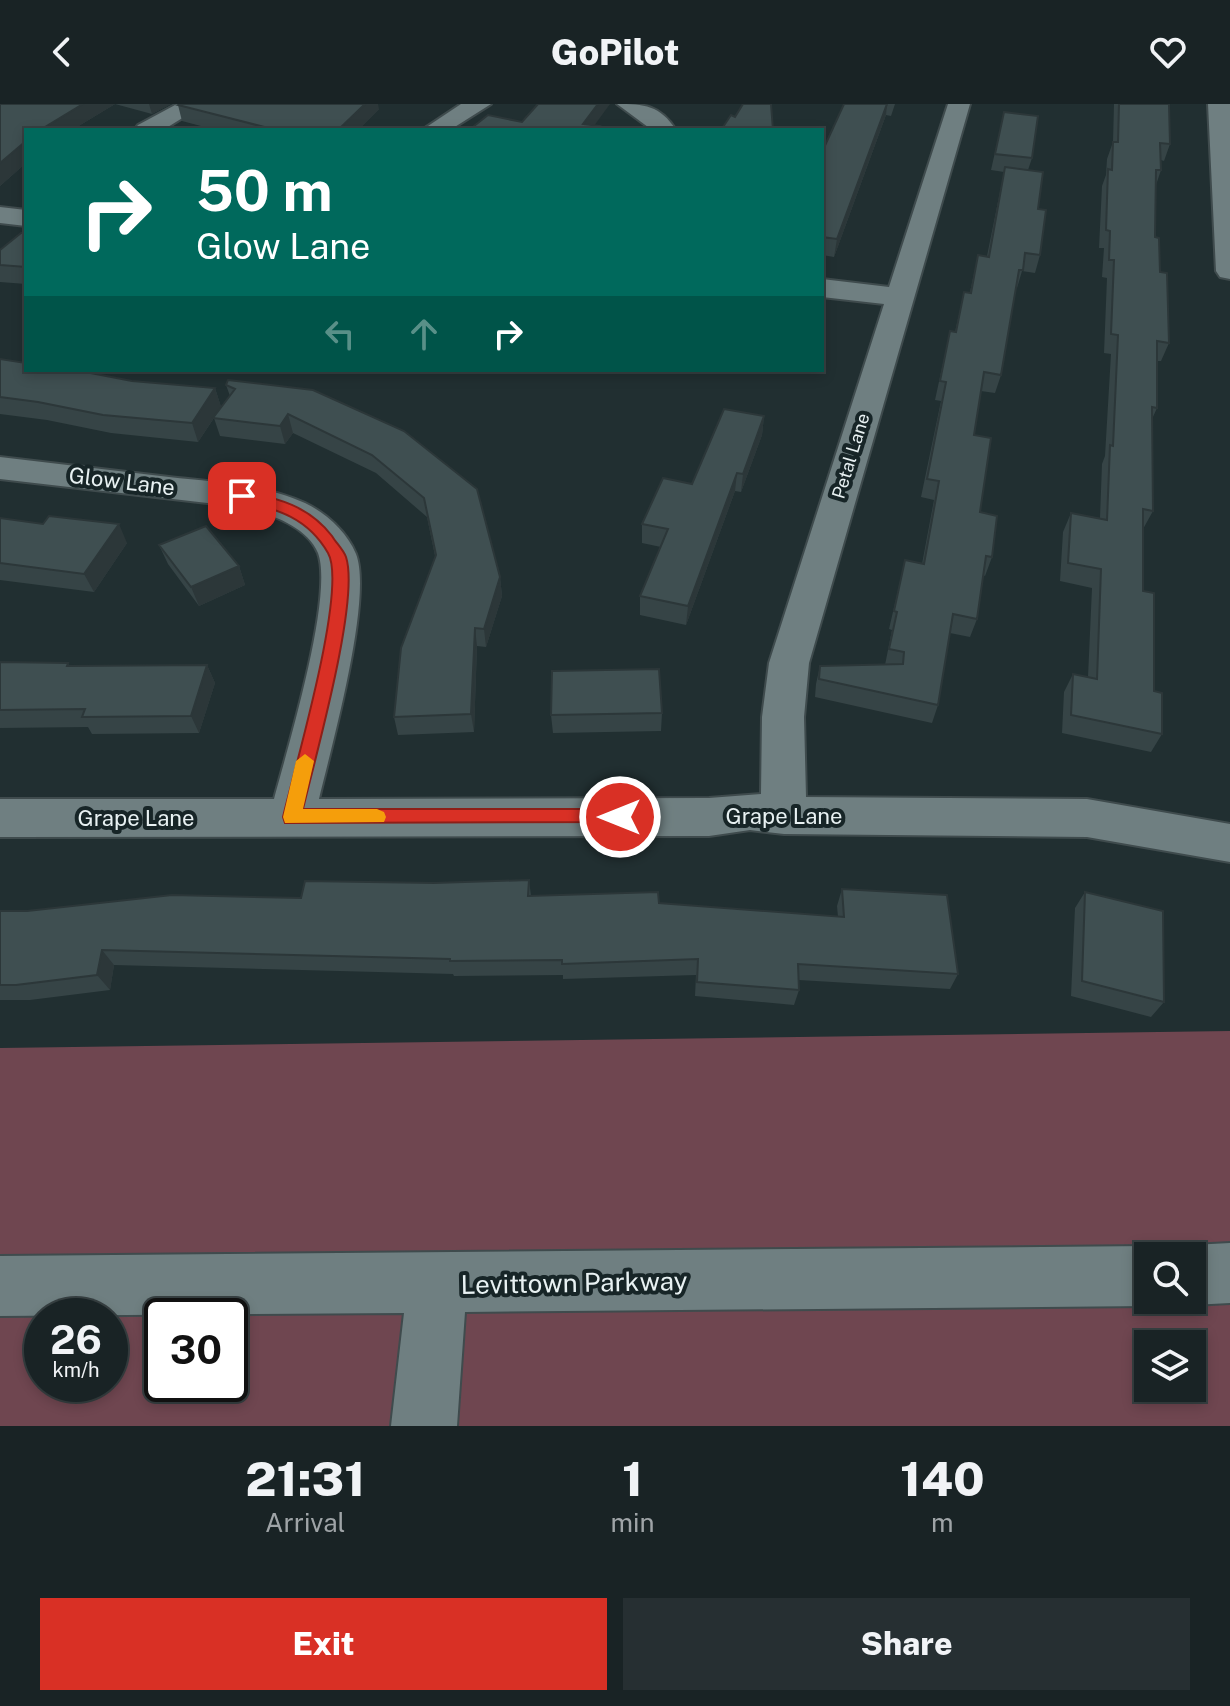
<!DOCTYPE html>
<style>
body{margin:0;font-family:"Public Sans",sans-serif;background:#262f32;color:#f1f3f6;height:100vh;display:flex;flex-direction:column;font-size:30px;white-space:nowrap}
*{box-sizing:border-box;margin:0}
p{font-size:26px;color:#9fa4a7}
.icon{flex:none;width:44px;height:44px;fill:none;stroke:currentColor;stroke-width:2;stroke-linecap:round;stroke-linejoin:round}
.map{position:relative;height:1322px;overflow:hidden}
.sheet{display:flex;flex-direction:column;background:#192325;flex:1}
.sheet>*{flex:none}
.top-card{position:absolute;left:24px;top:24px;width:800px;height:244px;border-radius:0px;box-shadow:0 4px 12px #0003,0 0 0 2px #374042;background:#00695c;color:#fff;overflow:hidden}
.fabs{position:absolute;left:1134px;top:1138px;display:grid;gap:16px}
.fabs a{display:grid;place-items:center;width:72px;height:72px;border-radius:0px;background:#192325;box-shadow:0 4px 12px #0003,0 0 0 2px #374042;font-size:40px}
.speed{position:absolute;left:24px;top:1194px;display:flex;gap:16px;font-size:40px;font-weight:700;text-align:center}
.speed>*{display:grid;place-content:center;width:104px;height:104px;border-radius:50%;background:#192325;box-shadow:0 4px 12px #0003,0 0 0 2px #374042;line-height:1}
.speed small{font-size:20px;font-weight:400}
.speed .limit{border:4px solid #111;border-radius:12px;background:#fff;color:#111}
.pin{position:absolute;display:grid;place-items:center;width:68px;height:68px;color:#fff;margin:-34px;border-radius:16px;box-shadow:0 4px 12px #0006}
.me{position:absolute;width:88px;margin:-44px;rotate:270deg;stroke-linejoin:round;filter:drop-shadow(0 0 6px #0008)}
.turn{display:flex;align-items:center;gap:28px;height:168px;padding:0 40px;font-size:36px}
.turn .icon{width:104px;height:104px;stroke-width:2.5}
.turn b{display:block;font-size:56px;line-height:68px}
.lanes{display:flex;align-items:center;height:76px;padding:0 40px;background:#0003;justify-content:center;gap:40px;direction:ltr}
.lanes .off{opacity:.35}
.eta{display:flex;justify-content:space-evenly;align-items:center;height:136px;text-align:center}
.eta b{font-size:48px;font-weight:800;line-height:56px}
.cta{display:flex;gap:16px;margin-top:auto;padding:16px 40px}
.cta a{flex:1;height:92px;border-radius:0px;background:#d93025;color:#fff;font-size:32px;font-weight:800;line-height:92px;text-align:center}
.cta a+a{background:#262f32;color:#f1f3f6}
header{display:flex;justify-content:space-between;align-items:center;height:104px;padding:0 40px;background:#192325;font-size:36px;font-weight:800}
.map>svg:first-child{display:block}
.green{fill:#6f4650;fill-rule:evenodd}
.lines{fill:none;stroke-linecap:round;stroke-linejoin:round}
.minor-casing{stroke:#3f4b4d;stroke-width:4}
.minor{fill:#6f7f81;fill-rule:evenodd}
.wall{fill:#364446}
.shaded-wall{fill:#2c3739}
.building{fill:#3f4f51;stroke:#2c3739;stroke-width:2}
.route{fill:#d93025;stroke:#8d1f18;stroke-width:2}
.slow{fill:#f59e0b}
.labels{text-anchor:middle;stroke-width:8;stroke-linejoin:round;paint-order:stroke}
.far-street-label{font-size:18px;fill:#e8f1f2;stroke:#172527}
.street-label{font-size:22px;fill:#e8f1f2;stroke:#172527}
.near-street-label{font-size:26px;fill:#e8f1f2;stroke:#172527}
</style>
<header><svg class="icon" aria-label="back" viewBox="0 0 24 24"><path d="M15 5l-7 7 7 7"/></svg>GoPilot<svg class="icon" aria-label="heart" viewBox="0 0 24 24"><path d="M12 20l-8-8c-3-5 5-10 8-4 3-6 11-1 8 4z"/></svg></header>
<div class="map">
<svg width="1230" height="1322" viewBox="0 0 1230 1322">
<rect width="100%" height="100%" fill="#212f31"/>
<path class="green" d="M 1230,927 L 1230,1322 L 0,1322 L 0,944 ZM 1148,1152 L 1192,1152 L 1192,1196 L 1148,1196 ZM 42,1212 L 110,1212 L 110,1280 L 42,1280 ZM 162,1212 L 230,1212 L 230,1280 L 162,1280 ZM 1148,1240 L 1192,1240 L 1192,1284 L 1148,1284 Z"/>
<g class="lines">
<g class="minor-casing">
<path id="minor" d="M 177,0 L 205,0 L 163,26 L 134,26 L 138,21 Z
M 461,0 L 491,0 L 450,26 L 422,26 Z
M 617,0 C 644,0 660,1 676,26 L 652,26 Z
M 948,0 L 970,0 L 809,559 L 804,613 L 806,693 L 1087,695 L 1230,720 L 1230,758 L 1087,733 L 784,730 L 750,726 L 709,732 L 0,733 L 0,695 L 274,695 C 287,646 334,492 318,449 C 307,422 268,409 242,403 L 0,375 L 0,353 C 56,360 113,366 169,373 C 215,378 263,380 305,399 C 326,409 347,428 356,450 C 373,494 331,644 319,695 L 709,694 L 761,690 L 762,613 L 769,559 L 884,200 L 822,193 L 822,175 L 889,183 Z
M 1208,0 L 1230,0 L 1230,175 L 1220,173 L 1216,167 Z
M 0,103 L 26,106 L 26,122 L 0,119 Z
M 1230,1139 L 1230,1199 L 1192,1201 L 1179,1196 L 1192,1196 L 1192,1152 L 1148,1152 L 1148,1196 L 1163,1196 L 1148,1202 L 465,1208 L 457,1322 L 391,1322 L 404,1209 L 0,1212 L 0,1152 L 1148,1142 L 1170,1152 L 1192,1141 Z"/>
</g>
<use href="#minor" class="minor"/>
</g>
<path class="wall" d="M 0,0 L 171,0 L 152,10 L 115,0 L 72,26 L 26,26 L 26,59 L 0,82 Z
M 844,0 L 895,0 L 891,12 L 886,11 L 834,153 L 822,151 L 822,48 Z
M 1114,0 L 1169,0 L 1170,40 L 1164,57 L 1161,56 L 1161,66 L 1156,81 L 1155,133 L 1169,239 L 1161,257 L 1157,257 L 1157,304 L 1152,315 L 1153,407 L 1143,425 L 1143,487 L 1154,587 L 1162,630 L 1151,648 L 1062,629 L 1064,588 L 1073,570 L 1088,573 L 1092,484 L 1060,477 L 1063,428 L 1071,409 L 1100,414 L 1102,360 L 1105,352 L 1111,250 L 1104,249 L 1107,174 L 1102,173 L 1104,144 L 1099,144 L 1102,82 L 1106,71 L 1107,55 L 1113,38 Z
M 178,1 L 379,5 L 358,26 L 216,26 L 182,17 Z
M 1004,8 L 1032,54 L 1028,66 L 1038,105 L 1040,151 L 1035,169 L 1022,167 L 1017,184 L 1016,184 L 1001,271 L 995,289 L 981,287 L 974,331 L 980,408 L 992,453 L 985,472 L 983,471 L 977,515 L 970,533 L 950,529 L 938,601 L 932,619 L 815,593 L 816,580 L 820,562 L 885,561 L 892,526 L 889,525 L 905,456 L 922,460 L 934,396 L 921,393 L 941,297 L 935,296 L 950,227 L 955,228 L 964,188 L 970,188 L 978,151 L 987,152 L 1004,68 L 991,66 Z
M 26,129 L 26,180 L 0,178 L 0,146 Z
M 0,255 L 132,277 L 215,284 L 221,303 L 230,292 L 226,281 L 404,327 L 500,473 L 502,492 L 486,543 L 477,542 L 474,628 L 398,631 L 394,613 L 435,452 L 427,413 L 376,369 L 293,329 L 285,340 L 220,332 L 214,314 L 198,338 L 111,329 L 47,316 L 0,310 Z
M 764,312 L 762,331 L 741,388 L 735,387 L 686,521 L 640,511 L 640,492 L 661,443 L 642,439 L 642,420 L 692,380 Z
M 0,414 L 127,439 L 94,488 L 0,476 Z
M 159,441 L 239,462 L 245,481 L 199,502 L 168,460 Z
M 0,558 L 68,559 L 69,562 L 207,561 L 215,579 L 199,629 L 92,630 L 88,623 L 0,624 Z
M 662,609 L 661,627 L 553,629 L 551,611 Z
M 529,776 L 531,792 L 659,799 L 838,813 L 837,802 L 842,785 L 958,870 L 950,885 L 799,876 L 799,886 L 794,901 L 695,892 L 696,871 L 563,875 L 563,871 L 454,872 L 453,870 L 114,861 L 110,886 L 30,896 L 0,896 L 0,807 L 27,807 L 301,794 L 434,779 Z
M 1085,788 L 1164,898 L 1151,913 L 1071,892 L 1075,804 Z"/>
<path class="shaded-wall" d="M 83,0 L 115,0 L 72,26 L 40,26 Z
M 149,0 L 171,0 L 152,10 Z
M 365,0 L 378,0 L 379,5 L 358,26 L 338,26 Z
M 598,0 L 610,0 L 591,26 L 583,20 Z
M 887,0 L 886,11 L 834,153 L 837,135 Z
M 26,37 L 26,59 L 0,82 L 0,59 Z
M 215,284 L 221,303 L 198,338 L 192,319 Z
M 288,310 L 293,329 L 285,340 L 280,322 Z
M 764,312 L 762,331 L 741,388 L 743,370 Z
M 737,369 L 735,387 L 686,521 L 688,502 Z
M 119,420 L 127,439 L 94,488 L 84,470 Z
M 239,462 L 245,481 L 199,502 L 191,483 Z
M 500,473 L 502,492 L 486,543 L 484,525 Z
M 475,524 L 477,542 L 474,628 L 471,610 Z
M 207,561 L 215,579 L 199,629 L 191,612 Z
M 102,846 L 114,861 L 110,886 L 97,871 Z"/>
<path class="building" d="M 0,0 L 83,0 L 40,26 L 26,26 L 26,37 L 0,59 Z
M 180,0 L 365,0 L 338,26 L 276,26 L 178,1 Z
M 538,0 L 598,0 L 583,20 L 600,22 L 597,26 L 469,26 L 488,11 L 522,18 Z
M 743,0 L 771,0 L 773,26 L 721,26 L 731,11 L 735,13 Z
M 844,0 L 887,0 L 837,135 L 822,133 L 822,48 Z
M 1119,0 L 1169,0 L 1170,40 L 1160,39 L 1161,66 L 1156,66 L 1155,133 L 1159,134 L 1160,168 L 1167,169 L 1169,239 L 1157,237 L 1157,304 L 1152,303 L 1153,407 L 1143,405 L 1143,487 L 1154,489 L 1154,587 L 1162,589 L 1162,630 L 1071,611 L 1073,570 L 1097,575 L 1101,465 L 1068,459 L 1071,409 L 1107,416 L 1110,341 L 1113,342 L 1118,231 L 1111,230 L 1114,156 L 1109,156 L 1110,127 L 1106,126 L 1108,65 L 1112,66 L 1113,38 L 1118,38 Z
M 1004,8 L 1038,12 L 1032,54 L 995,50 Z
M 1005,63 L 1043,68 L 1038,105 L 1046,106 L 1040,151 L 1025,149 L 1023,166 L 1019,166 L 1001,271 L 984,268 L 974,331 L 991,334 L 980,408 L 997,412 L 992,453 L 986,452 L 977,515 L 953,510 L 938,601 L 819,575 L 820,562 L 903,560 L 904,548 L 889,545 L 897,508 L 894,507 L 905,456 L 924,460 L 939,377 L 927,375 L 946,278 L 940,277 L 950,227 L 956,228 L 964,188 L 971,189 L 978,151 L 989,153 Z
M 21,129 L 26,129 L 26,163 L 0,161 L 0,146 Z
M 0,255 L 26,259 L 26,266 L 75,266 L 132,277 L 215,284 L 192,319 L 103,311 L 38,298 L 0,293 Z
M 228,276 L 313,286 L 404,327 L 477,385 L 500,473 L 484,525 L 475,524 L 471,610 L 394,613 L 401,544 L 436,451 L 424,394 L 372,351 L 288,310 L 280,322 L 213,314 L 235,285 L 226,281 Z
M 724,305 L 764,312 L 743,370 L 737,369 L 688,502 L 640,492 L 668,425 L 642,420 L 663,374 L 692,380 Z
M 49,412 L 119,420 L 84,470 L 0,459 L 0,414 L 43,420 Z
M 206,422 L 239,462 L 191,483 L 159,441 Z
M 0,558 L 68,559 L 67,562 L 207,561 L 191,612 L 82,613 L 85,605 L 0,606 Z
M 659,565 L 662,609 L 551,611 L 552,567 Z
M 529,776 L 528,792 L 658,788 L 659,799 L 844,813 L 842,785 L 947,791 L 958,870 L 798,860 L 799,886 L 697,878 L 698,855 L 562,860 L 562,856 L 450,857 L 450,855 L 102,846 L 97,871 L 16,881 L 0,881 L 0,807 L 27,807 L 172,791 L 301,794 L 305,777 L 434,779 Z
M 1085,788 L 1163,807 L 1164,898 L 1082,877 Z"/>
<path class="route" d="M 242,387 C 278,394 309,402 332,432 C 336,439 343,445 346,453 C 360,496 315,654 303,705 L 620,705 L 626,707 L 629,713 L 626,718 L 285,719 L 283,713 C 294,666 348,484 328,449 C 307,412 275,405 237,395 L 234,392 Z"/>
<path class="slow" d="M 305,650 L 314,657 L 303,705 L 377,705 L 384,708 L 386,713 L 384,718 L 285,719 L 283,713 L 296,657 Z"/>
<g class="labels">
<g class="far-street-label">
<text transform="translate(851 352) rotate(-73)" y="6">Petal Lane</text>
</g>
<g class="street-label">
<text transform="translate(122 377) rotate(7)" y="8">Glow Lane</text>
<text x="784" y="720">Grape Lane</text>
<text x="136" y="722">Grape Lane</text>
</g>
<g class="near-street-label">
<text transform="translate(574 1179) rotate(-1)" y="9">Levittown Parkway</text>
</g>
</g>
</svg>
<div class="fabs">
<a><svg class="icon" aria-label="search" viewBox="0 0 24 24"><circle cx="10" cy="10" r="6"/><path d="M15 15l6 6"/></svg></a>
<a><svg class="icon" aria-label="layers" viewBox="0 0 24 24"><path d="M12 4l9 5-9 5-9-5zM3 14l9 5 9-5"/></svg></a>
</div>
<div class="speed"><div>26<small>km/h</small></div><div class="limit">30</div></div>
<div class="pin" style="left:242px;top:392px;background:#d93025"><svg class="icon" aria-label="arrive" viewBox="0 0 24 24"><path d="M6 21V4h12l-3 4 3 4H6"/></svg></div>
<svg class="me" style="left:620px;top:713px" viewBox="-20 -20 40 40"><circle r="17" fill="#d93025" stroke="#fff" stroke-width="3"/><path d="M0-11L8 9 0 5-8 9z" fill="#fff"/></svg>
<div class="top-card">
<div class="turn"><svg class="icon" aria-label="right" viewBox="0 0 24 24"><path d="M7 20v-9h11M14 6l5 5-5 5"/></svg><div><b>50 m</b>Glow Lane</div></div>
<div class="lanes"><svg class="icon off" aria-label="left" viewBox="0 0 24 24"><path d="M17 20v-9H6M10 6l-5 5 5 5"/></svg><svg class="icon off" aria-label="ahead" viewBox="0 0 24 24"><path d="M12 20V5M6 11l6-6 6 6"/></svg><svg class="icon" aria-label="right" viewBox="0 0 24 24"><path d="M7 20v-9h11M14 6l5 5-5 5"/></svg></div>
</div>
</div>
<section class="sheet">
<div class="eta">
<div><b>21:31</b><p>Arrival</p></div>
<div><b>1</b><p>min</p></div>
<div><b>140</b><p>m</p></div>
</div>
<div class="cta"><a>Exit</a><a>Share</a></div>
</section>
